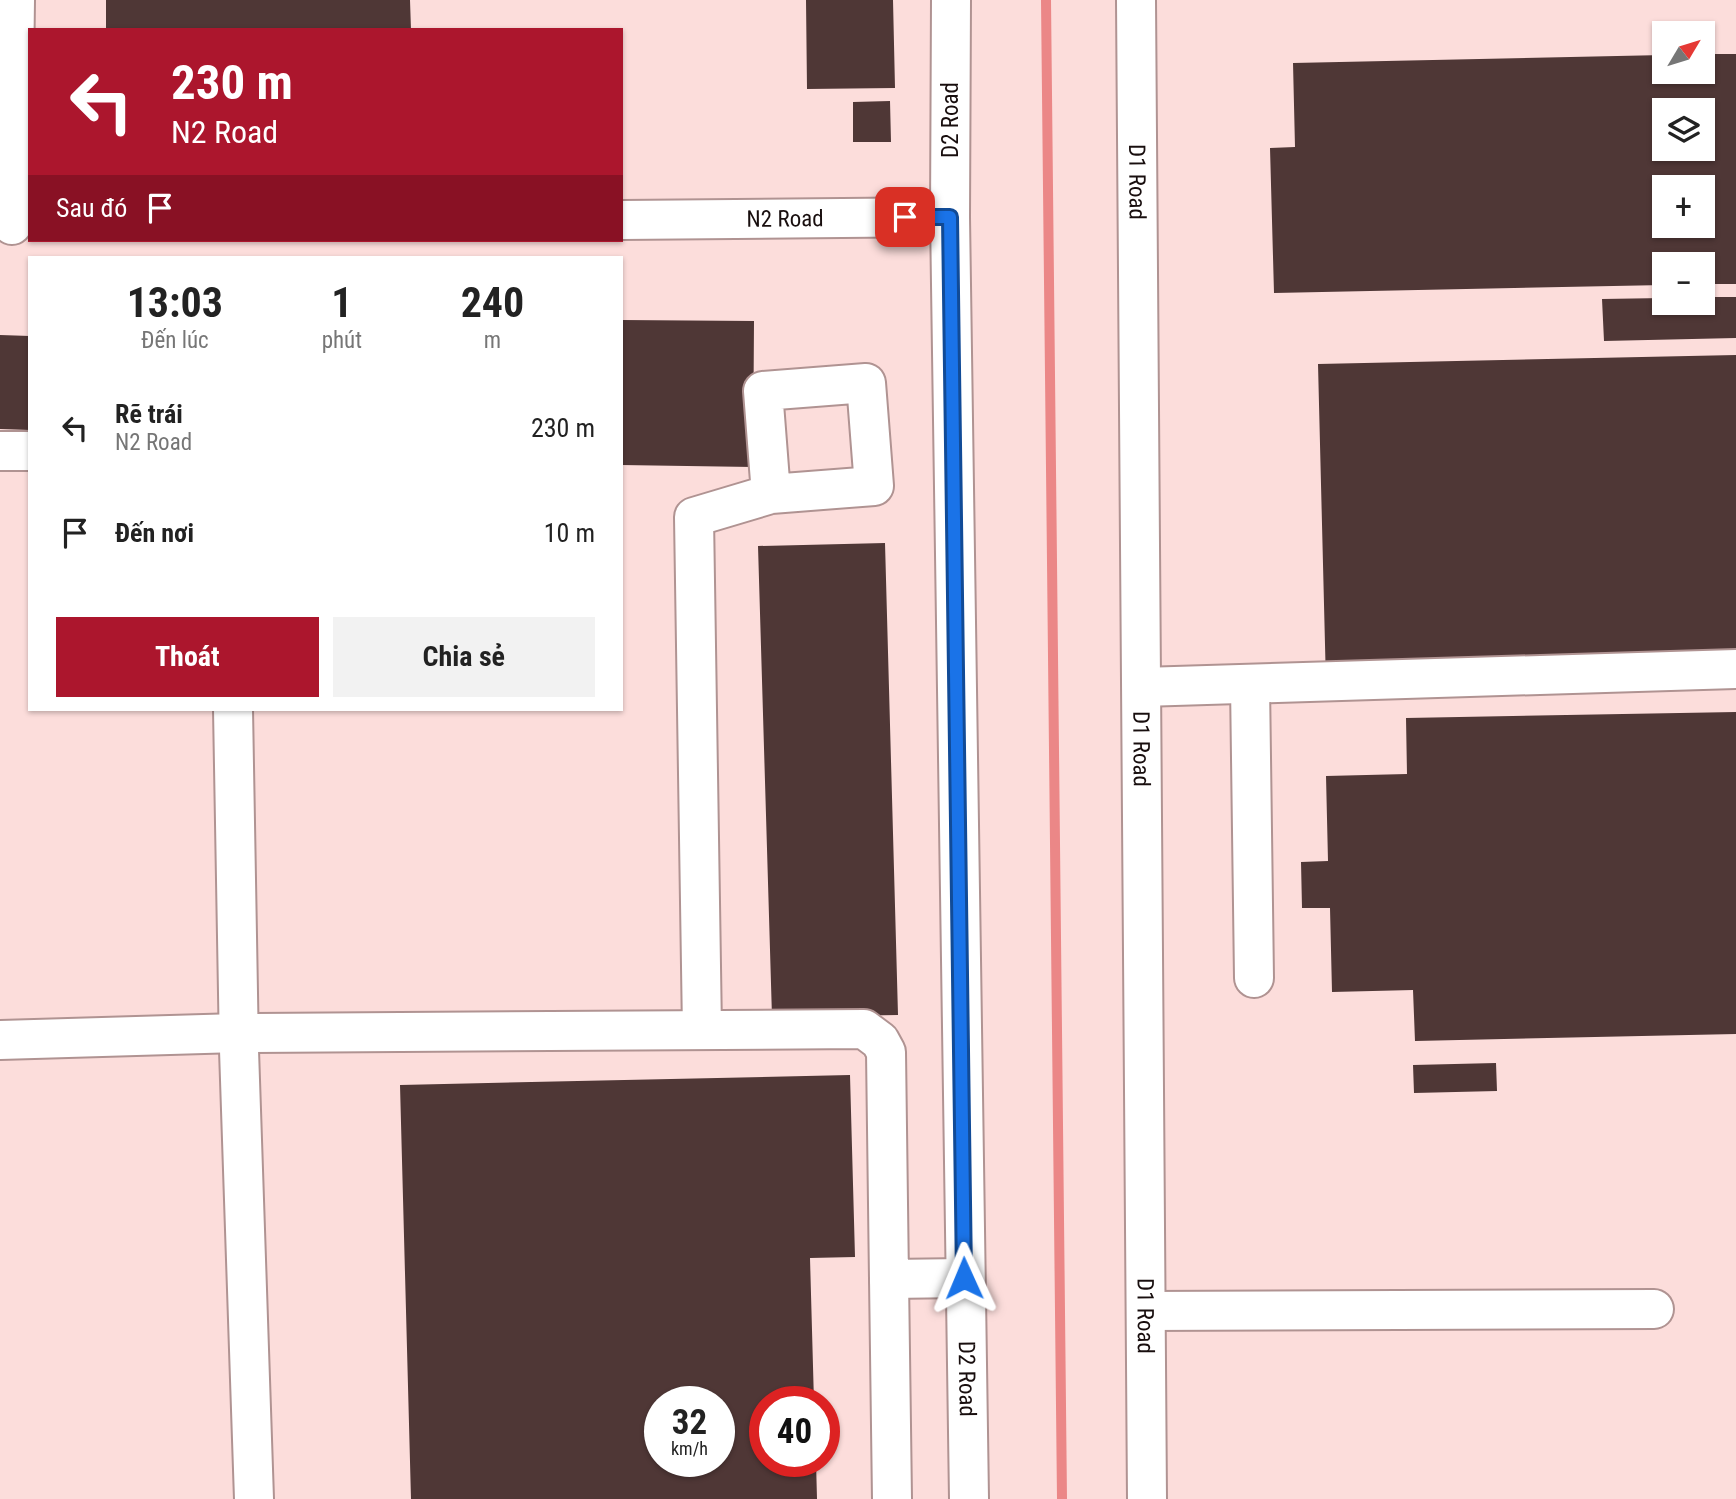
<!DOCTYPE html>
<html lang="vi">
<meta charset="utf-8">
<style>
body{margin:0;font-family:"Roboto Condensed",sans-serif;background:#f2f2f2;color:#222;height:100vh;display:flex;flex-direction:column;font-size:26px;white-space:nowrap}
*{box-sizing:border-box;margin:0}
p{font-size:23px;color:#767676}
.icon{flex:none;width:38px;height:38px;fill:none;stroke:currentColor;stroke-width:2;stroke-linecap:round;stroke-linejoin:round}
.map{position:relative;flex:1;overflow:hidden}
.side{position:absolute;left:28px;top:256px;width:595px;height:455px;display:flex;flex-direction:column;background:#fff;border-radius:0px;box-shadow:0 2px 5px #0004}
.side>*{flex:none}
.banner{position:absolute;left:28px;top:28px;width:595px;height:214px;border-radius:0px;box-shadow:0 2px 5px #0004;background:#ac162d;color:#fff;overflow:hidden}
.needle{width:46px;rotate:52deg}
.buttons{position:absolute;left:1652px;top:21px;display:grid;gap:14px}
.buttons a{display:grid;place-items:center;width:63px;height:63px;border-radius:0px;background:#fff;box-shadow:0 2px 5px #0004;font-size:35px}
.speed{position:absolute;left:644px;top:1386px;display:flex;gap:14px;font-size:35px;font-weight:700;text-align:center}
.speed>*{display:grid;place-content:center;width:91px;height:91px;border-radius:50%;background:#fff;box-shadow:0 2px 5px #0004;line-height:1}
.speed small{font-size:18px;font-weight:400}
.speed .limit{border:10px solid #d22;background:#fff;color:#111}
.pin{position:absolute;display:grid;place-items:center;width:60px;height:60px;color:#fff;margin:-30px;border-radius:14px;box-shadow:0 4px 10px #0006}
.me{position:absolute;width:77px;margin:-38px;rotate:359deg;stroke-linejoin:round;filter:drop-shadow(0 0 5px #0008)}
.turn{display:flex;align-items:center;gap:24px;height:147px;padding:0 28px;font-size:32px}
.turn .icon{width:91px;height:91px;stroke-width:2.5}
.turn b{display:block;font-size:49px;line-height:60px}
.then{display:flex;align-items:center;height:66px;padding:0 28px;background:#0003;gap:14px;font-size:26px}
.eta{display:flex;justify-content:space-evenly;align-items:center;height:119px;text-align:center}
.eta b{font-size:42px;font-weight:700;line-height:49px}
.primary-button{display:flex;gap:14px;margin-top:auto;padding:14px 28px}
.primary-button a{flex:1;height:80px;border-radius:0px;background:#ac162d;color:#fff;font-size:28px;font-weight:700;line-height:80px;text-align:center}
.primary-button a+a{background:#f2f2f2;color:#222}
ul{padding:0;list-style:none}
li{display:flex;align-items:center;gap:21px;height:105px;padding:0 28px}
li div{flex:1}
li b{display:block;font-size:26px}
li em{font-style:normal}
.map>svg:first-child{display:block}
.lines{fill:none;stroke-linecap:round;stroke-linejoin:round}
.stream{stroke:#eb8787;stroke-width:10}
.building{fill:#4f3736;fill-rule:evenodd}
.minor-casing{stroke:#b09392;stroke-width:42}
.minor{stroke:#fff;stroke-width:38}
.route-casing{stroke:#114b97;stroke-width:18}
.route{stroke:#1a73e8;stroke-width:12}
.labels{text-anchor:middle;stroke-width:7;stroke-linejoin:round;paint-order:stroke}
.street-label{font-size:23px;fill:#180e0e;stroke:#fff}
</style>
<div class="map">
<svg width="1736" height="1499" viewBox="0 0 1736 1499">
<rect width="100%" height="100%" fill="#fcdddb"/>
<g class="lines">
<path class="stream" d="M 1046,0 L 1062,1499"/>
</g>
<path class="building" d="M 106,0 L 410,0 L 411,30 L 106,30 Z
M 806,0 L 893,0 L 895,88 L 807,89 Z
M 1703,54 L 1736,54 L 1736,284 L 1703,284 L 1703,264 L 1664,264 L 1664,285 L 1274,293 L 1270,148 L 1295,147 L 1293,63 L 1664,55 L 1664,72 L 1703,72 ZM 1664,110 L 1703,110 L 1703,149 L 1664,149 ZM 1664,187 L 1703,187 L 1703,226 L 1664,226 Z
M 890,101 L 891,142 L 853,142 L 853,102 Z
M 1703,297 L 1736,297 L 1736,338 L 1604,341 L 1602,299 L 1664,298 L 1664,303 L 1703,303 Z
M 621,320 L 754,321 L 753,467 L 621,465 Z
M 0,335 L 30,336 L 30,430 L 0,429 Z
M 1736,355 L 1736,676 L 1326,684 L 1318,364 Z
M 885,543 L 898,1015 L 772,1017 L 758,546 Z
M 1736,712 L 1736,1034 L 1415,1041 L 1413,990 L 1332,992 L 1330,908 L 1302,908 L 1301,862 L 1328,861 L 1326,776 L 1407,774 L 1406,718 Z
M 1496,1063 L 1497,1091 L 1414,1093 L 1413,1065 Z
M 850,1075 L 855,1257 L 810,1258 L 814,1402 L 765,1402 L 765,1461 L 816,1461 L 817,1499 L 411,1499 L 400,1085 ZM 660,1402 L 719,1402 L 719,1461 L 660,1461 Z"/>
<g class="lines">
<g class="minor-casing">
<g id="minor">
<path id="s1" d="M 951,0 L 950,217 L 969,1499"/>
<path id="s2" d="M 1136,0 L 1147,1499"/>
<path id="s3" d="M 621,220 L 950,217"/>
<path d="M 12,225 L 15,0"/>
<path d="M 0,451 L 30,451"/>
<path d="M 1250,684 L 1254,978"/>
<path d="M 1142,687 L 1736,669"/>
<path d="M 233,709 L 239,1050 L 254,1499"/>
<path d="M 702,1030 L 694,517 L 771,494 L 874,486 L 866,383 L 763,391 L 771,494"/>
<path d="M 0,1040 L 238,1033 L 864,1029 L 880,1041 L 886,1052 L 889,1279 L 965,1278"/>
<path d="M 889,1279 L 892,1499"/>
<path d="M 1146,1311 L 1654,1309"/>
</g>
</g>
<use href="#minor" class="minor"/>
</g>
<g class="lines">
<g class="route-casing">
<path id="route" d="M 905,217 L 950,217 L 964,1278"/>
</g>
<use href="#route" class="route"/>
</g>
<g class="labels">
<g class="street-label">
<text transform="translate(950 120) rotate(-90)" y="8">D2 Road</text>
<text dy="8" stroke="none"><textPath href="#s2" startOffset="182">D1 Road</textPath></text>
<text dy="8" stroke="none"><textPath href="#s3" startOffset="164">N2 Road</textPath></text>
<text dy="8" stroke="none"><textPath href="#s2" startOffset="749">D1 Road</textPath></text>
<text dy="8" stroke="none"><textPath href="#s2" startOffset="1316">D1 Road</textPath></text>
<text dy="8" stroke="none"><textPath href="#s1" startOffset="1379">D2 Road</textPath></text>
</g>
</g>
</svg>
<div class="buttons">
<a><svg class="needle" viewBox="-14 -14 28 28"><path d="M0-13l5 13h-10z" fill="#e53935"/><path d="M0 13l5-13h-10z" fill="#767676"/></svg></a>
<a><svg class="icon" aria-label="layers" viewBox="0 0 24 24"><path d="M12 4l9 5-9 5-9-5zM3 14l9 5 9-5"/></svg></a>
<a>+</a>
<a>−</a>
</div>
<div class="speed"><div>32<small>km/h</small></div><div class="limit">40</div></div>
<div class="pin" style="left:905px;top:217px;background:#d93025"><svg class="icon" aria-label="arrive" viewBox="0 0 24 24"><path d="M6 21V4h12l-3 4 3 4H6"/></svg></div>
<svg class="me" style="left:964px;top:1278px" viewBox="-20 -20 40 40"><path d="M0-17L14 15 0 8-14 15z" fill="#1a73e8" stroke="#fff" stroke-width="4"/></svg>
<div class="banner">
<div class="turn"><svg class="icon" aria-label="left" viewBox="0 0 24 24"><path d="M17 20v-9H6M10 6l-5 5 5 5"/></svg><div><b>230 m</b>N2 Road</div></div>
<div class="then">Sau đó<svg class="icon" aria-label="arrive" viewBox="0 0 24 24"><path d="M6 21V4h12l-3 4 3 4H6"/></svg></div>
</div>
<section class="side">
<div class="eta">
<div><b>13:03</b><p>Đến lúc</p></div>
<div><b>1</b><p>phút</p></div>
<div><b>240</b><p>m</p></div>
</div>
<ul>
<li><svg class="icon" aria-label="left" viewBox="0 0 24 24"><path d="M17 20v-9H6M10 6l-5 5 5 5"/></svg><div><b>Rẽ trái</b><p>N2 Road</p></div><em>230 m</em></li>
<li><svg class="icon" aria-label="arrive" viewBox="0 0 24 24"><path d="M6 21V4h12l-3 4 3 4H6"/></svg><div><b>Đến nơi</b></div><em>10 m</em></li>
</ul>
<div class="primary-button"><a>Thoát</a><a>Chia sẻ</a></div>
</section>
</div>
